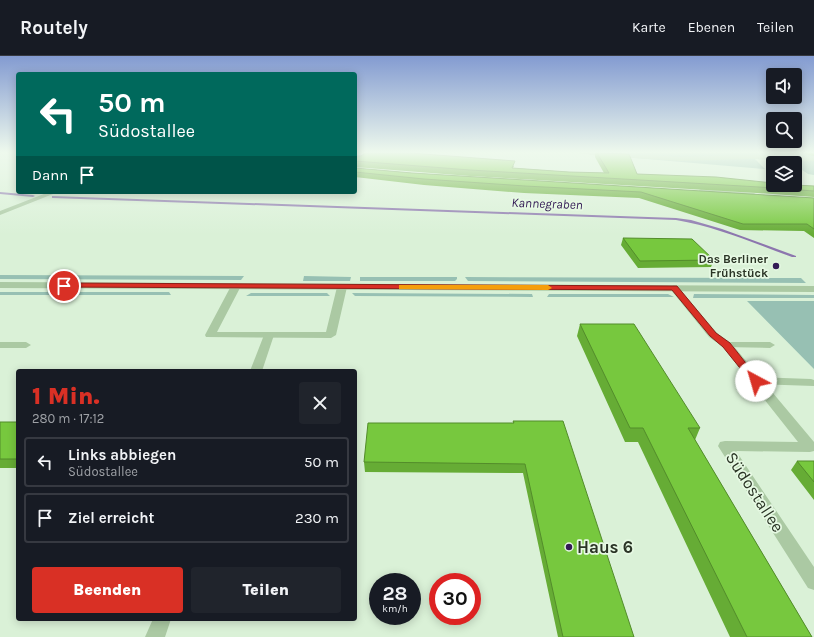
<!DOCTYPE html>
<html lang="de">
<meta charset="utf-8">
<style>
body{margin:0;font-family:Karla,sans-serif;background:#20242c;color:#f1f3f6;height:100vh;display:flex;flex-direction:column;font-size:15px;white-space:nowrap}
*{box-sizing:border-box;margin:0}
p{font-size:13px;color:#9ea1a6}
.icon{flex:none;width:22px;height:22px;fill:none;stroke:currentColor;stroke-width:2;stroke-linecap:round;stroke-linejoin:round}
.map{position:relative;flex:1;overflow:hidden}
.side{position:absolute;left:16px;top:313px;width:341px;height:252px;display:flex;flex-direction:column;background:#171b24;border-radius:4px;box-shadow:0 2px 10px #0003}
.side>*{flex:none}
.guide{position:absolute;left:16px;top:16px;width:341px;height:122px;border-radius:4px;box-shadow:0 2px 10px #0003;background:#00695c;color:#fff;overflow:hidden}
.tools{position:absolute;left:766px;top:12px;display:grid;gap:8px}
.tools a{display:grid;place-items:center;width:36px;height:36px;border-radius:4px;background:#171b24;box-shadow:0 2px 10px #0003;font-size:20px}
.speed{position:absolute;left:369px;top:517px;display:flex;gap:8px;font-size:20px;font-weight:700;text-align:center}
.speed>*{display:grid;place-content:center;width:52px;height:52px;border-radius:50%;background:#171b24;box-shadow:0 2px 10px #0003;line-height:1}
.speed small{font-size:10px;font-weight:400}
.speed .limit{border:6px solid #d22;background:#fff;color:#111}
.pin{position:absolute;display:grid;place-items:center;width:34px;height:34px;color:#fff;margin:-17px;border:2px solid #fff;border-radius:50%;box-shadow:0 1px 4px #0007}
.me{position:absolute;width:44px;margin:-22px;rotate:321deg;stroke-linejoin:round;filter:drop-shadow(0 0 3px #0008)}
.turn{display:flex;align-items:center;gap:14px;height:84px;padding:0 16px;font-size:18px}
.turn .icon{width:52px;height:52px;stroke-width:2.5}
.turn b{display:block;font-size:28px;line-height:34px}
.then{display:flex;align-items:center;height:38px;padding:0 16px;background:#0003;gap:8px;font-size:15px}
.round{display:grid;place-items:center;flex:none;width:42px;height:42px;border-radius:4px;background:#20242c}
.summary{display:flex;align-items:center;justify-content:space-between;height:68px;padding:0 16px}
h1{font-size:24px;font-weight:800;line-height:30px;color:#d93025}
.primary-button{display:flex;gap:8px;margin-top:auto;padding:8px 16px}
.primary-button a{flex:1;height:46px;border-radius:4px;background:#d93025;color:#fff;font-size:16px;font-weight:800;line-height:46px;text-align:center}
.primary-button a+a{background:#20242c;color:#f1f3f6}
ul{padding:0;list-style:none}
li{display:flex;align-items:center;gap:12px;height:50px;margin:0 8px 6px;padding:0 8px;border:2px solid #363941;border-radius:4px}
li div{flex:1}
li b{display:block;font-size:15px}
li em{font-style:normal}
header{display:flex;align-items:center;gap:24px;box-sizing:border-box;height:56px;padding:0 20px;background:#171b24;border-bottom:1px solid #363941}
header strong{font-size:19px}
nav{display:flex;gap:22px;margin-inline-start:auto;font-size:14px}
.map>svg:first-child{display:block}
.green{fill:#97c0b3}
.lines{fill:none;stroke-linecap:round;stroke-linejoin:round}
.stream{fill:#8c76ae;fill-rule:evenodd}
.service{fill:#abc9a3;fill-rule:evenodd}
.minor{fill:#abc9a3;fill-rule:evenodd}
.tertiary{fill:#abc9a3;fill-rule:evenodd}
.wall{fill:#66ac35}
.shaded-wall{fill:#538c2b}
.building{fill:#77c83e;stroke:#538c2b}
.route{fill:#d93025;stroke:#8d1f18}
.slow{fill:#f59e0b}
.poi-dot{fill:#331b55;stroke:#e6f9e3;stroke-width:1.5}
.labels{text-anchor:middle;stroke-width:3.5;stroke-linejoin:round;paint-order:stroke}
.far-poi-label{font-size:12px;font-weight:bold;fill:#2a3425;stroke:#e6f9e3;text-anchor:end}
.far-water-label{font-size:13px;font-style:italic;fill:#331b55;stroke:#e6f9e3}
.near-street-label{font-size:17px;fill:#2a3425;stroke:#e6f9e3}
.near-poi-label{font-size:17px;font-weight:bold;fill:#2a3425;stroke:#e6f9e3;text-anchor:start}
</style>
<header>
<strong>Routely</strong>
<nav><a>Karte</a><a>Ebenen</a><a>Teilen</a></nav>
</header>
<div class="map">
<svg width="814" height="581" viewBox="0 0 814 581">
<rect width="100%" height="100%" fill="#daf1d7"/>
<path class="green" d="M 576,97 L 814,97 L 814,119 L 808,118 L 795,109 L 795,107 L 788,104 L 755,103 L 765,113 Z
M 0,219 L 244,220 L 241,224 L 0,223 Z
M 304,220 L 351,221 L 350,225 L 303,225 Z
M 360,221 L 457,221 L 457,223 L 455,225 L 360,225 Z
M 465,221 L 801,222 L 806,227 L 468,225 Z
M 0,236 L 169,236 L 171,239 L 0,239 Z
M 251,237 L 327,237 L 330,240 L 246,240 Z
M 352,237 L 532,238 L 533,241 L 355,240 Z
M 549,238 L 668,238 L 674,241 L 547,241 Z
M 694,238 L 814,239 L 814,242 L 693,242 Z
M 747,245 L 814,245 L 814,313 Z"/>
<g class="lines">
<path class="stream" d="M 0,136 L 33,139 L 35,140 L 33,141 L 0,138 Z
M 52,140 L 676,162 L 691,164 L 722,173 L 796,200 L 796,201 L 792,201 C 754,187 717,171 676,164 L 53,142 L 52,142 Z"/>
<path class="service" d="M 587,97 L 615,97 L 679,101 L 752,99 L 814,101 L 814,105 L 752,103 L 679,105 L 590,99 Z
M 236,227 L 241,230 L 217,276 L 326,276 L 337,231 L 342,228 L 347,231 L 336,279 L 331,282 L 206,281 L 205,279 L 231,230 Z
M 0,286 L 26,286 L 31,289 L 26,292 L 0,292 Z
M 727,286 L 770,286 L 775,289 L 770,292 L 723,291 L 722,289 Z
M 755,321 L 811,323 L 814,324 L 814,330 L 751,328 L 749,325 L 751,322 Z"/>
<path class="minor" d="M 701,133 L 754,137 L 757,139 L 754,141 L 699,136 L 699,134 Z
M 49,136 L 58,136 L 0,159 L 0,155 Z
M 674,229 L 677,230 L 717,277 L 731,287 L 814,386 L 814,395 L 810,396 L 736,395 L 814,511 L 814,534 L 808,532 L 718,390 L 720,386 L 725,385 L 798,386 L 723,291 L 709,281 L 671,234 L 669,232 Z
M 269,276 L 274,279 L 262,315 L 250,315 L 264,279 Z
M 153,563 L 171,563 L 165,581 L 145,581 Z"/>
<path class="tertiary" d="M 0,226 L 814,230 L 814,236 L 0,232 Z"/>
</g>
<path class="wall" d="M 595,97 L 620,97 L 637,118 L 814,130 L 814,141 L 757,137 L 470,120 L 355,111 L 355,100 L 514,110 L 513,112 L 569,116 L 604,117 L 595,101 Z
M 804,97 L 814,97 L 814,100 L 808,99 Z
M 355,112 L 412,117 L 814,142 L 814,182 L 804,175 L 740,174 L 639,142 L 524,137 L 424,129 L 355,121 Z
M 69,136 L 88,136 L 82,138 L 72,138 Z
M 623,182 L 714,204 L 711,211 L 638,212 L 621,189 Z
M 580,268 L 700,372 L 695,384 L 812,581 L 730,581 L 638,386 L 625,386 L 577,280 Z
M 513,365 L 634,581 L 558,581 L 523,417 L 365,416 L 364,406 L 513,367 Z
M 0,366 L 18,366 L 18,412 L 0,412 Z
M 797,405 L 814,405 L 814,444 L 791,414 Z"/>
<path class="shaded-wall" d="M 82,136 L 88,136 L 82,138 Z"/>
<path class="building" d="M 365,97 L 411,97 L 515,105 L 512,112 L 569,116 L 609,117 L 597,97 L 629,98 L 637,118 L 716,121 L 773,127 L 773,129 L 795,129 L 814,130 L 814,135 L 759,131 L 470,114 L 355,105 L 355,100 L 361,100 Z
M 355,112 L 412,117 L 814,142 L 814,173 L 807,168 L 743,168 L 641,136 L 525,130 L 424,123 L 355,116 Z
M 623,182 L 692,183 L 714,204 L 640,205 Z
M 580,268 L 634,268 L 700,372 L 688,372 L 812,581 L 747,581 L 643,372 L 630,372 Z
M 513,365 L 563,365 L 634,581 L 563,581 L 525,408 L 364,406 L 368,367 L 514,367 Z
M 0,366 L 18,366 L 18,403 L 0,403 Z
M 797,405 L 814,405 L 814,426 Z"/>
<linearGradient id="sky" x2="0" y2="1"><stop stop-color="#839bd1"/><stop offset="0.54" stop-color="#eef9ed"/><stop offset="1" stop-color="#eef9ed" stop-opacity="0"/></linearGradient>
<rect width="814" height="178" fill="url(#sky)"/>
<path class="route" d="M 64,227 L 674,230 L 677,230 L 716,277 L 730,287 L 760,325 L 756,328 L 752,327 L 723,291 L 710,280 L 672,234 L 61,231 L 61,228 Z"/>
<path class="slow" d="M 399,229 L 548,229 L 552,232 L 548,234 L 401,233 L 399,233 Z"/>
<g class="poi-dot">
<circle cx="776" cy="210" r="4"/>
<circle cx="569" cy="491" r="4"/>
</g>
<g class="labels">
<g class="far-poi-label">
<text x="768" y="207">Das Berliner<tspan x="768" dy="14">Frühstück</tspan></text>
</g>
<g class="far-water-label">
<text transform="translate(547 147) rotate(2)" y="5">Kannegraben</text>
</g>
<g class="near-street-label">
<text transform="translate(755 436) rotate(57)" y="6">Südostallee</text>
</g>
<g class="near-poi-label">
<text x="577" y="497">Haus 6</text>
</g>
</g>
</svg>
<div class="tools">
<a><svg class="icon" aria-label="sound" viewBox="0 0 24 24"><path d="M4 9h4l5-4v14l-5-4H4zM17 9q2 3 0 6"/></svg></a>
<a><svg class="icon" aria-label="search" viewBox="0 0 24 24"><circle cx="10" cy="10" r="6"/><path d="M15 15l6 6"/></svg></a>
<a><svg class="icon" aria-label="layers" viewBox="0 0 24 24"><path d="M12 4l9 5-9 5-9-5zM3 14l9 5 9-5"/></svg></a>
</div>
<div class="speed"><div>28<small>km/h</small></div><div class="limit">30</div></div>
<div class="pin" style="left:64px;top:230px;background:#d93025"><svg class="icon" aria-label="arrive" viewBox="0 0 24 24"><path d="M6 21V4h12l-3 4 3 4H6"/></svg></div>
<svg class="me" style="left:756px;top:325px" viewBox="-20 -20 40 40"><circle r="19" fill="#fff"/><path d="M0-13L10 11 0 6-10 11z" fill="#d93025"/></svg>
<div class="guide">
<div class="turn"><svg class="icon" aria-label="left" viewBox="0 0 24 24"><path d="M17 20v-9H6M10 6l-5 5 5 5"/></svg><div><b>50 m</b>Südostallee</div></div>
<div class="then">Dann<svg class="icon" aria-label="arrive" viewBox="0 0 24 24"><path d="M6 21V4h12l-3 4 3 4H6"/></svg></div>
</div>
<section class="side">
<div class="summary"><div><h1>1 Min.</h1><p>280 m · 17:12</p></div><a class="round"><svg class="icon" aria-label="close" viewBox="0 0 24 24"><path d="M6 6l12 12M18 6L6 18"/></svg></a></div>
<ul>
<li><svg class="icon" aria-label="left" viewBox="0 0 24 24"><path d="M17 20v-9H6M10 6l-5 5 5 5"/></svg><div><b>Links abbiegen</b><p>Südostallee</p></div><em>50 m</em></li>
<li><svg class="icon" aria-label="arrive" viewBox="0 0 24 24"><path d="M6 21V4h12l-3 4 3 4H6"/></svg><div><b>Ziel erreicht</b></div><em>230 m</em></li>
</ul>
<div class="primary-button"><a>Beenden</a><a>Teilen</a></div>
</section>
</div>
